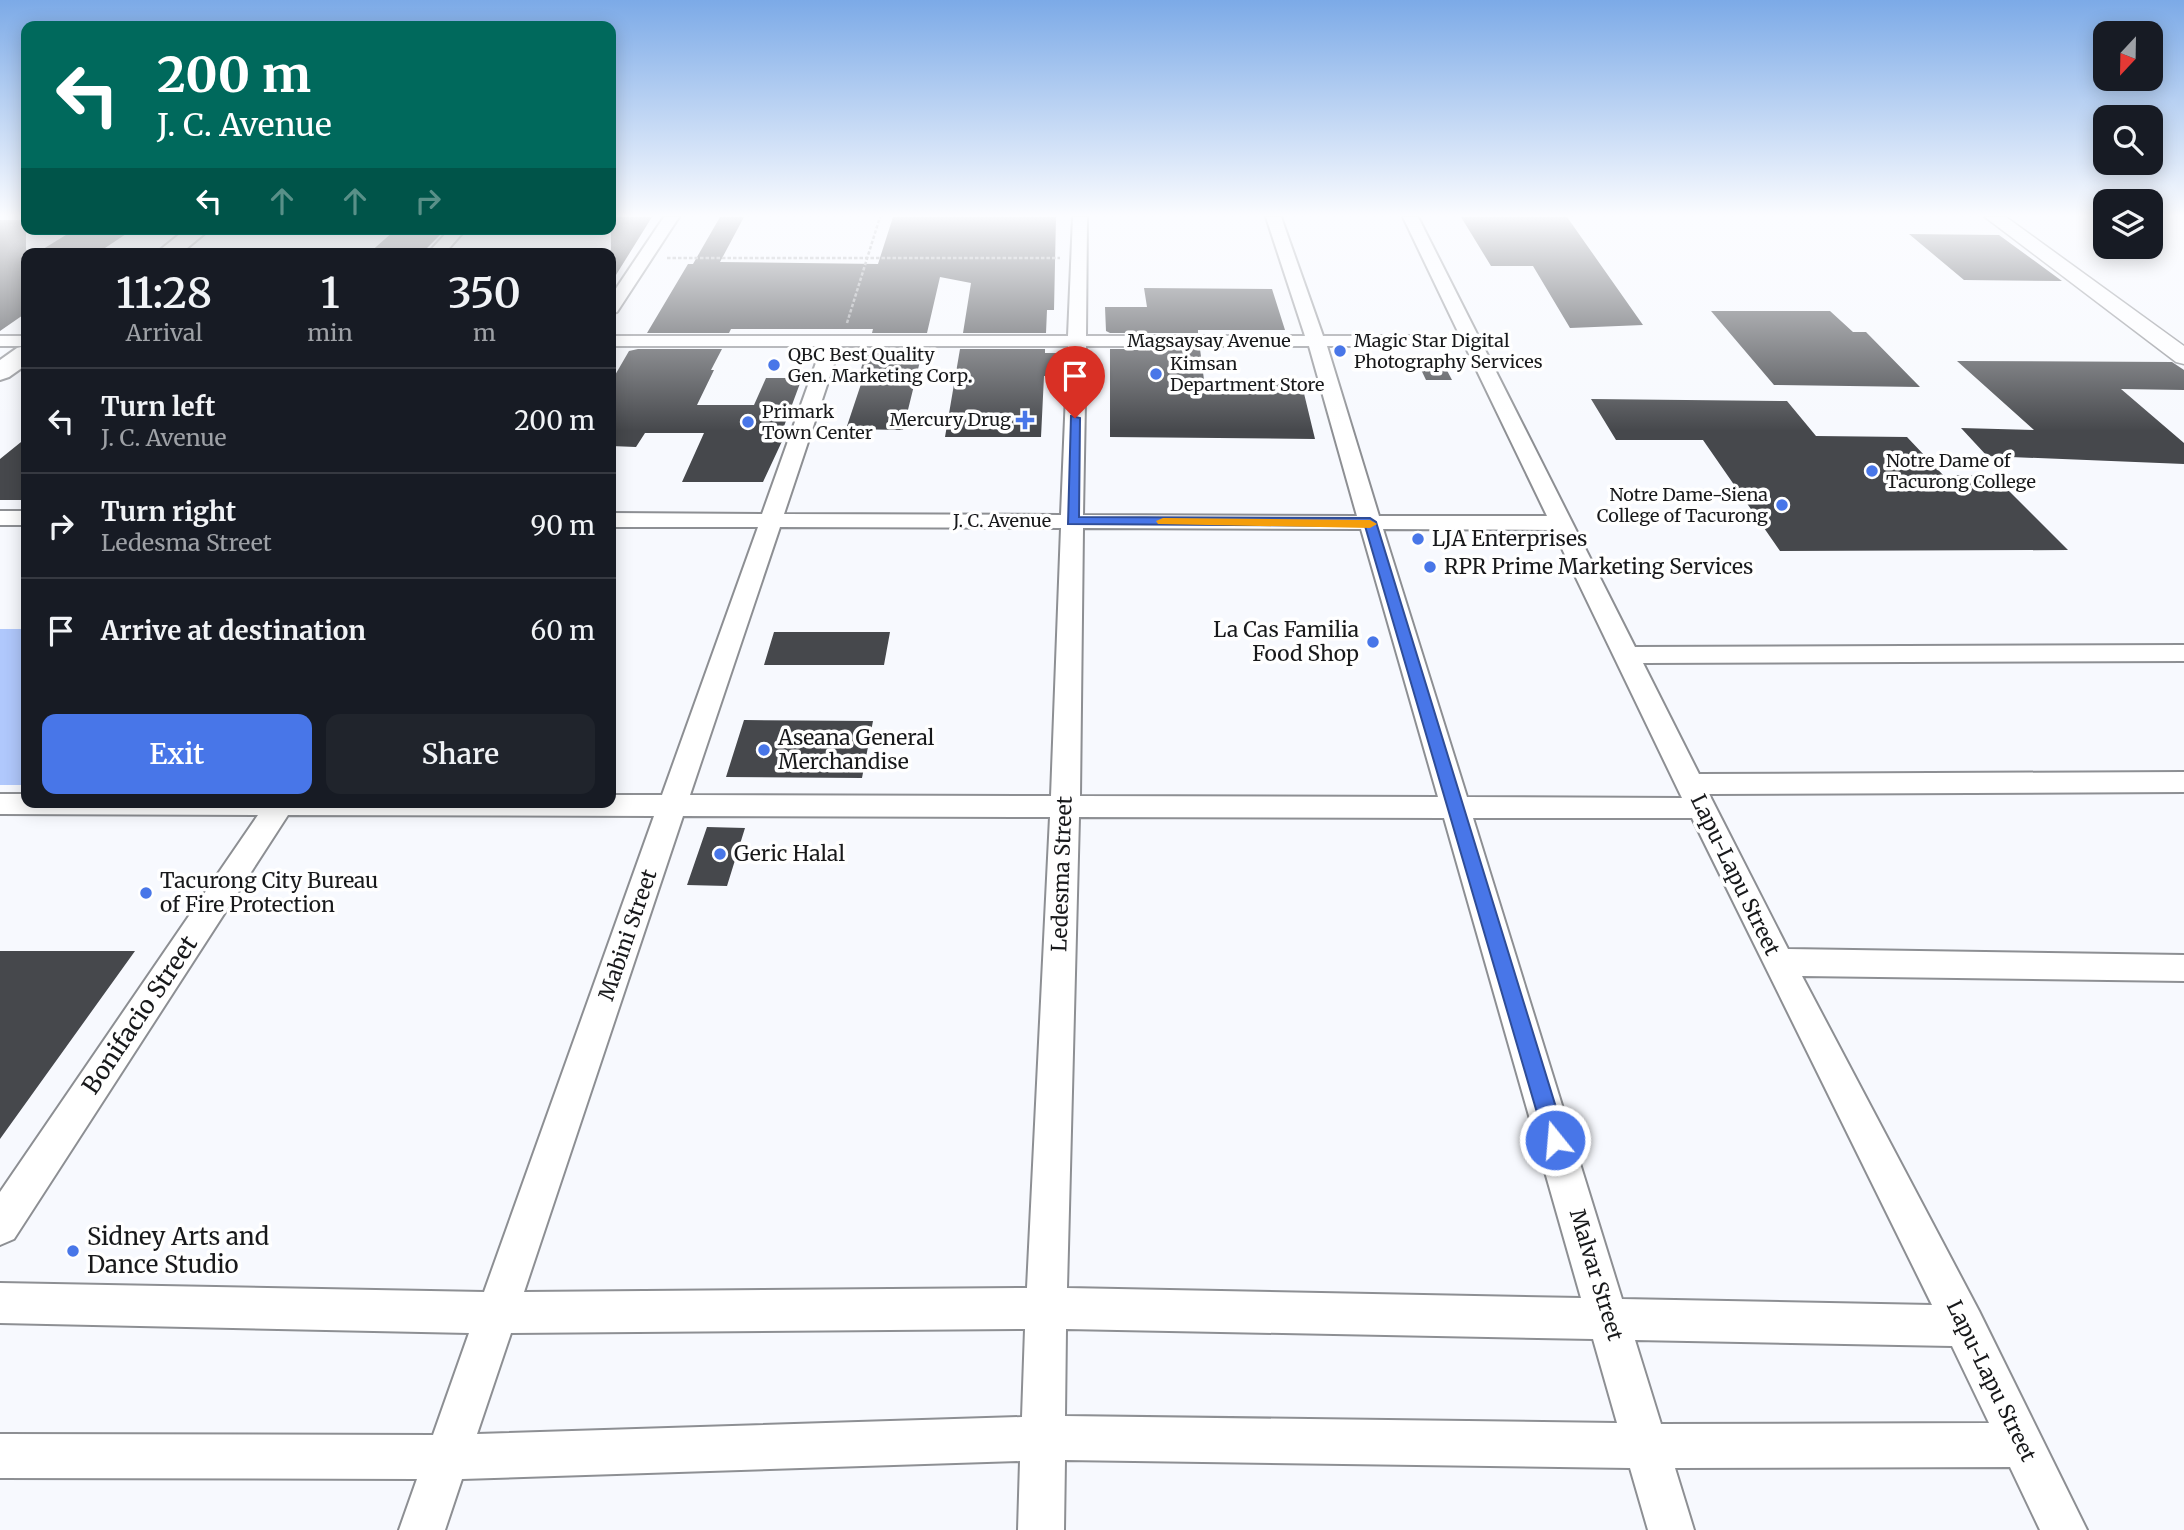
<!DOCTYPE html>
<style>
body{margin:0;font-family:Merriweather,serif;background:#20242c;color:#f1f3f6;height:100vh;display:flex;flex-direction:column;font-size:26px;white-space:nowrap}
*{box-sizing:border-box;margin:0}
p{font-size:23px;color:#9ea1a6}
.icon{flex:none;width:38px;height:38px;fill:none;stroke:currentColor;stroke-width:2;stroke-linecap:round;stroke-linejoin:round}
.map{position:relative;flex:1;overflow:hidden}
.panel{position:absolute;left:21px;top:248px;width:595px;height:560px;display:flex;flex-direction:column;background:#171b24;border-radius:14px;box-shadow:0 4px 18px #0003}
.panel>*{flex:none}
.banner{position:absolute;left:21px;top:21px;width:595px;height:214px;border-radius:14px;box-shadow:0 4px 18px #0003;background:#00695c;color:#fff;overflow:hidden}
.needle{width:46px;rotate:202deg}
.buttons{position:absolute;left:2093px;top:21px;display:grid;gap:14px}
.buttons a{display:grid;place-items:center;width:70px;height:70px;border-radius:14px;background:#171b24;box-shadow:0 4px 18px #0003;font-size:35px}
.pin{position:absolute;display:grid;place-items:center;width:60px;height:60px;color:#fff;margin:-72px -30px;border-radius:50% 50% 50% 0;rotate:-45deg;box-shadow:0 0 7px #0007}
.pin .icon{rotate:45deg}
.me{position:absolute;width:77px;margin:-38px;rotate:343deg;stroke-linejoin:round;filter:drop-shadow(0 0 5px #0008)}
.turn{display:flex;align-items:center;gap:24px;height:147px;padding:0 21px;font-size:32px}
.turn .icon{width:91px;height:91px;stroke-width:2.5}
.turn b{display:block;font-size:49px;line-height:60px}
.lanes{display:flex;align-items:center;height:66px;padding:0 21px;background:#0003;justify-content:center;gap:35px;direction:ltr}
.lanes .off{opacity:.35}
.eta{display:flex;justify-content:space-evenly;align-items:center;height:119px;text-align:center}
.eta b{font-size:42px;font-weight:600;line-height:49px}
.primary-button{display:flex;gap:14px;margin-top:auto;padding:14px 21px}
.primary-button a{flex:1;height:80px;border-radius:14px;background:#4876e8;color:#fff;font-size:28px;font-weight:600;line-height:80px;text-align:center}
.primary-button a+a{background:#20242c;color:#f1f3f6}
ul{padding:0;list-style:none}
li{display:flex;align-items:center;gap:21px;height:105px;padding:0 21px;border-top:2px solid #363941}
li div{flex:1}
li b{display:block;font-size:26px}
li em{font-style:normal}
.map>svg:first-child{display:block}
.green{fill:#b0c8fc}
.building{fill:#46484c}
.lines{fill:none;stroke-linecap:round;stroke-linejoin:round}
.minor-casing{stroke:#8d8f93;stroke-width:4}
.tertiary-casing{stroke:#8d8f93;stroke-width:3}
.primary-casing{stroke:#8d8f93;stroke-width:4}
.path{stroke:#989a9d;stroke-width:2.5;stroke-dasharray:3.5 2;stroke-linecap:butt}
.minor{fill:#fff;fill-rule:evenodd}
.tertiary{fill:#fff;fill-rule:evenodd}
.primary{fill:#fff;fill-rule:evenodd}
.route{fill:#4876e8;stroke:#2f4d97;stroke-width:2}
.slow{fill:#f59e0b}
.poi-dot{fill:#4876e8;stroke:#fff;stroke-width:2.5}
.labels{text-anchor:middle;stroke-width:7;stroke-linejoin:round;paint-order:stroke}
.far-street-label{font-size:18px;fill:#18191b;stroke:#fff}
.far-poi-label{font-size:18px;fill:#18191b;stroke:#fff;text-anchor:start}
.poi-label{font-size:21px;fill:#18191b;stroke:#fff;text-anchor:start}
.street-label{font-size:21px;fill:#18191b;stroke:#fff}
.near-street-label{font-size:24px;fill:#18191b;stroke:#fff}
.near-poi-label{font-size:24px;fill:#18191b;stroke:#fff;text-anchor:start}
</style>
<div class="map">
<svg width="2184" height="1530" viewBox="0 0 2184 1530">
<rect width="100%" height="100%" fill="#f7f9fe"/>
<path class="green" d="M 0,629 L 26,629 L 26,785 L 0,785 Z"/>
<path class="building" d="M 611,217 L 652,217 L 611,283 Z
M 720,217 L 744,217 L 720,262 L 878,264 L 893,217 L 1056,217 L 1054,310 L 1047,310 L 1046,333 L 963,333 L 971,283 L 940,277 L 927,333 L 872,333 L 873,329 L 731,329 L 729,333 L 647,333 L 688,264 L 693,264 Z
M 1461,217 L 1567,217 L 1643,325 L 1570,328 L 1533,266 L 1491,266 Z
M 0,220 L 26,220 L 26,313 L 0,331 Z
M 74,230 L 132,230 L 96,254 L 35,254 Z
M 394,231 L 444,231 L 421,254 L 368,254 Z
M 1909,234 L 1999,235 L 2062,281 L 1964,280 Z
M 1144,288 L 1272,289 L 1285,330 L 1198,330 L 1198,333 L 1110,333 L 1106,331 L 1105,307 L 1147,307 Z
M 1711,311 L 1830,311 L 1853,332 L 1866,332 L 1920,387 L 1774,385 Z
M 638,349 L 722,349 L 711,370 L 714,370 L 697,405 L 754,405 L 766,378 L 802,378 L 780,437 L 784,437 L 763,482 L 682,482 L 704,433 L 645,433 L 636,447 L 611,446 L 611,382 L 629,351 Z
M 867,349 L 923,349 L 903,430 L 846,429 L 864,375 L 859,375 Z
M 960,349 L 1045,349 L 1045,353 L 1059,353 L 1057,376 L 1044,376 L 1041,437 L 945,437 Z
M 1110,349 L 1200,349 L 1204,380 L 1301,381 L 1315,439 L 1110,437 Z
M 1414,355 L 1439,355 L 1452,380 L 1426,380 Z
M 1957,361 L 2172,362 L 2184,370 L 2184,390 L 2121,389 L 2184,443 L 2184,464 L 1987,456 L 1961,428 L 2034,430 Z
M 1591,399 L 1787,401 L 1816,436 L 1907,437 L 1943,475 L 1994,476 L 2068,550 L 1780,551 L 1703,440 L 1616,440 Z
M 26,438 L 26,500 L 0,500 L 0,459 Z
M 774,632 L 890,632 L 884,665 L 764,665 Z
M 744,720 L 873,721 L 862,778 L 726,777 Z
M 707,827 L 745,828 L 727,886 L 687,885 Z
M 0,951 L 135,951 L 0,1139 Z"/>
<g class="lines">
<g class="minor-casing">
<path id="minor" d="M 664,217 L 679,217 L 617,312 L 611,313 L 611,296 Z
M 1073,217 L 1087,217 L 1086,336 L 1305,336 L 1266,217 L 1281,217 L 1323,336 L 1460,336 L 1403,217 L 1418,217 L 1635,647 L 2184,645 L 2184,661 L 1643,663 L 1699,774 L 2184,772 L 2184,792 L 1709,794 L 1788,949 L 2184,955 L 2184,981 L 1802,976 L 1979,1311 L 2087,1530 L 2040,1530 L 2010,1467 L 1675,1468 L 1694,1530 L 1648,1530 L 1630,1468 L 1065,1460 L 1064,1530 L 1018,1530 L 1020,1461 L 462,1479 L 445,1530 L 399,1530 L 417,1479 L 0,1478 L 0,1434 L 433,1435 L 469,1333 L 0,1323 L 0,1283 L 484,1292 L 654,816 L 288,815 L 14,1239 L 0,1245 L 0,1192 L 258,815 L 0,814 L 0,794 L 26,794 L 26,803 L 611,803 L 611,795 L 662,795 L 758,527 L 611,527 L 611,513 L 762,514 L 822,346 L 611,346 L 611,336 L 1068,336 ZM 840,346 L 1068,346 L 1061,515 L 784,514 ZM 1086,346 L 1309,346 L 1357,516 L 1083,515 ZM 1327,346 L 1465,346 L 1547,516 L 1379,516 ZM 780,527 L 1061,528 L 1051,796 L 690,795 ZM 1083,528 L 1361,529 L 1438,797 L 1080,796 ZM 1383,529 L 1553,530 L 1682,798 L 1467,797 ZM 683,816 L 1050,817 L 1027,1288 L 524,1292 ZM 1079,817 L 1444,818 L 1581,1298 L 1067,1288 ZM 1473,818 L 1692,818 L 1932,1305 L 1622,1299 ZM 1025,1329 L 1022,1417 L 477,1434 L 511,1333 ZM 1066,1329 L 1593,1339 L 1617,1423 L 1065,1416 ZM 1635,1340 L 1952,1346 L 1989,1423 L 1661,1424 Z
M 450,229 L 466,229 L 444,254 L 427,254 Z
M 0,336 L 26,336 L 26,346 L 0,346 Z
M 0,511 L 26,511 L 26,525 L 0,525 Z"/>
</g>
<g class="tertiary-casing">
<path id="tertiary" d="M 1985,217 L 2006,217 L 2184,346 L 2184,364 L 2176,362 Z"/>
</g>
<g class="primary-casing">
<path id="primary" d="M 186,229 L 210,229 L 180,254 L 155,254 Z
M 26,346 L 26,365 L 9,377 L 0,380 L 0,360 L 17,348 Z"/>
</g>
<path class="path" d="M 667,258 L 1060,258
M 847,323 L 880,217"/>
<use href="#minor" class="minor"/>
<use href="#tertiary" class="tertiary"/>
<use href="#primary" class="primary"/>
</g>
<linearGradient id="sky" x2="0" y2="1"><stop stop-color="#7caae7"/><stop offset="0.5" stop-color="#fbfcff"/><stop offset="1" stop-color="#fbfcff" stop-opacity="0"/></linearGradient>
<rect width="2184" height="431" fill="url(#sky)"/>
<path class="route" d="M 1071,416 L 1080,418 L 1079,517 L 1370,518 L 1376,522 L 1566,1140 L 1562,1147 L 1555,1149 L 1548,1147 L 1545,1140 L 1365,526 L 1068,524 Z"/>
<path class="slow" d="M 1163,518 L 1370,520 L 1377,524 L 1370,528 L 1158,524 L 1156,521 Z"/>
<g class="poi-dot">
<circle cx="1340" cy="351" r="7"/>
<circle cx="774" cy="365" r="7"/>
<circle cx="1156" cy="374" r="7"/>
<path d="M1021.5 409.5h7v7h7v7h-7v7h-7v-7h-7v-7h7z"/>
<circle cx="748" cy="422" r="7"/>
<circle cx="1872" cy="471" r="7"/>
<circle cx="1782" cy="505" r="7"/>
<circle cx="1418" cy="539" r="7"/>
<circle cx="1430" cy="567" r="7"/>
<circle cx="1373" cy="642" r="7"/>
<circle cx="764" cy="750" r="7"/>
<circle cx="720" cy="854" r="7"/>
<circle cx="146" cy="893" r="7"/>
<circle cx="73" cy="1251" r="7"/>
</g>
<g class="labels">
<g class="far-street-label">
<text x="1209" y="347">Magsaysay Avenue</text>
<text x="1002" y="527">J. C. Avenue</text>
</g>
<g class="far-poi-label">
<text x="1354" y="347">Magic Star Digital<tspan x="1354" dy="21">Photography Services</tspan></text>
<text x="788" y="361">QBC Best Quality<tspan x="788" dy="21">Gen. Marketing Corp.</tspan></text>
<text x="1170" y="370">Kimsan<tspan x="1170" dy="21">Department Store</tspan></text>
<text x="762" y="418">Primark<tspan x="762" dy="21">Town Center</tspan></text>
<text x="1011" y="426" text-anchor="end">Mercury Drug</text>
<text x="1886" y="467">Notre Dame of<tspan x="1886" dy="21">Tacurong College</tspan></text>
<text x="1768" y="501" text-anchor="end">Notre Dame-Siena<tspan x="1768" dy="21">College of Tacurong</tspan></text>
</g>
<g class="poi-label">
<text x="1432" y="546">LJA Enterprises</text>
<text x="1444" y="574">RPR Prime Marketing Services</text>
<text x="1359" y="637" text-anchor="end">La Cas Familia<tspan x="1359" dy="24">Food Shop</tspan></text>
<text x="778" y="745">Aseana General<tspan x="778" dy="24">Merchandise</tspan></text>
<text x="734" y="861">Geric Halal</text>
<text x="160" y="888">Tacurong City Bureau<tspan x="160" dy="24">of Fire Protection</tspan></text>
</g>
<g class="street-label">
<text transform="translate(1062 874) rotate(-88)" y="7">Ledesma Street</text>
<text transform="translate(1735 875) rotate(64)" y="7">Lapu-Lapu Street</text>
<text transform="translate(628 935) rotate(-71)" y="7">Mabini Street</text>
<text transform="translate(1596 1275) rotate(73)" y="7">Malvar Street</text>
<text transform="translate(1991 1381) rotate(64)" y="7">Lapu-Lapu Street</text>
</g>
<g class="near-street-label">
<text transform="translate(140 1015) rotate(-56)" y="8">Bonifacio Street</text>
</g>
<g class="near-poi-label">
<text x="87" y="1245">Sidney Arts and<tspan x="87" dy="28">Dance Studio</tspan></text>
</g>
</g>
</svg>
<div class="buttons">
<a><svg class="needle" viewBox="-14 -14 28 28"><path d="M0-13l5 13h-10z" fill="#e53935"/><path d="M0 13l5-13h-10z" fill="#9ea1a6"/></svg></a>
<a><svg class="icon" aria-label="search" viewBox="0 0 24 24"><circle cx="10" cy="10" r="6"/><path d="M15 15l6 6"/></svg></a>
<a><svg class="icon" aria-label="layers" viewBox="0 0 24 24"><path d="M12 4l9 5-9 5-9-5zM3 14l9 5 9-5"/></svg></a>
</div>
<div class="pin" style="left:1075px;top:418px;background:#d93025"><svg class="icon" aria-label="arrive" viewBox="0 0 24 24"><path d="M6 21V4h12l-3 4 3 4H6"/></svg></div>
<svg class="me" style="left:1555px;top:1140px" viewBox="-20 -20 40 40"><circle r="17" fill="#4876e8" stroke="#fff" stroke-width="3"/><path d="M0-11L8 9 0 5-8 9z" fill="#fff"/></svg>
<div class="banner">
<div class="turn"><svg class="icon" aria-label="left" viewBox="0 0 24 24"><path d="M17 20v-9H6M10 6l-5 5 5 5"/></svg><div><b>200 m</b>J. C. Avenue</div></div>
<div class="lanes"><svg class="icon" aria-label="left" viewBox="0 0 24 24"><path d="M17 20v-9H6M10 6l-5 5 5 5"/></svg><svg class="icon off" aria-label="ahead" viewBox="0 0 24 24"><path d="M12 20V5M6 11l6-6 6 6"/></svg><svg class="icon off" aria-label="ahead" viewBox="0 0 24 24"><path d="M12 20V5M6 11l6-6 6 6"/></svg><svg class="icon off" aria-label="right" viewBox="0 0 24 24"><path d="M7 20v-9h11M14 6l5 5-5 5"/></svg></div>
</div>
<section class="panel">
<div class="eta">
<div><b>11:28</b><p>Arrival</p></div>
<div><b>1</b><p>min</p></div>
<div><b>350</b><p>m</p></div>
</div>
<ul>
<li><svg class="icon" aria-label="left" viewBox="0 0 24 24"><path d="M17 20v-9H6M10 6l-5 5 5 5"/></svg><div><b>Turn left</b><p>J. C. Avenue</p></div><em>200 m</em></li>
<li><svg class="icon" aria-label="right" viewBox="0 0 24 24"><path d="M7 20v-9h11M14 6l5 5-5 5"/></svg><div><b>Turn right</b><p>Ledesma Street</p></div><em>90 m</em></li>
<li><svg class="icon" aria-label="arrive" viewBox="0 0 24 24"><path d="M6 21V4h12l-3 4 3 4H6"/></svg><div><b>Arrive at destination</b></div><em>60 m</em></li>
</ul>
<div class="primary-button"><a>Exit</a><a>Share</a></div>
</section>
</div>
